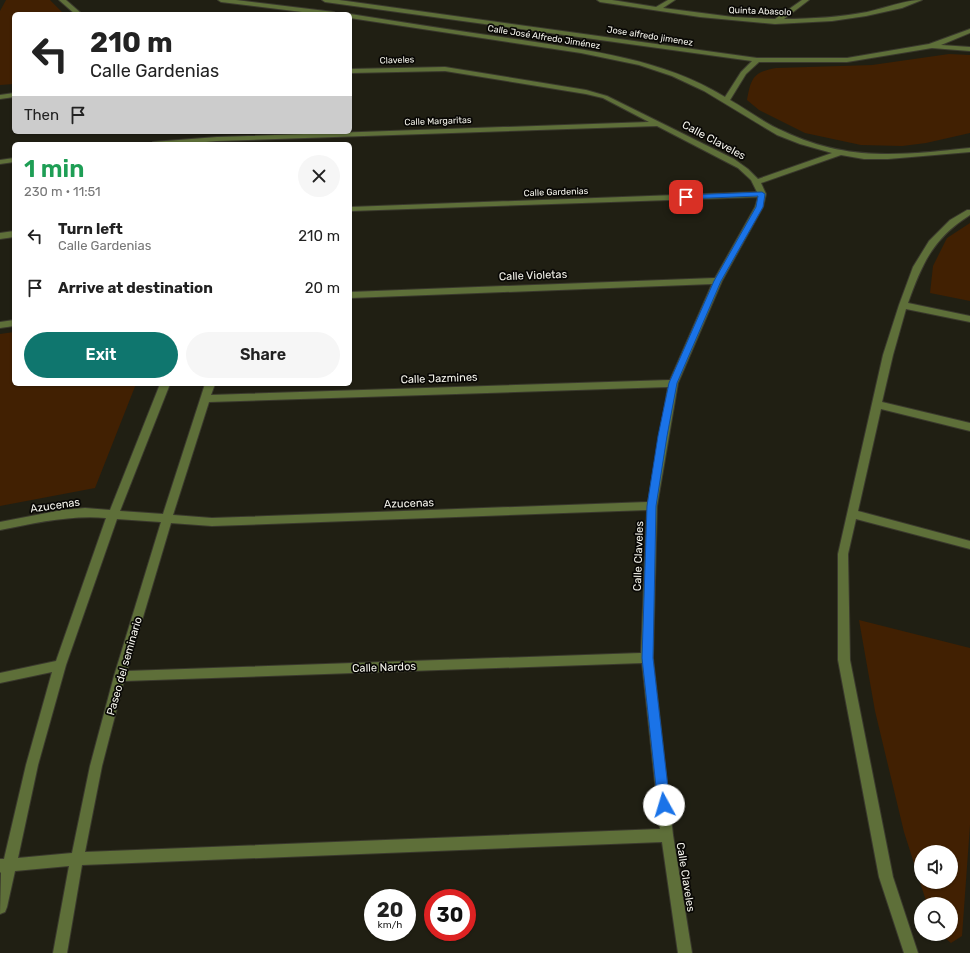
<!DOCTYPE html>
<meta charset="utf-8">
<style>
body{margin:0;font-family:Rubik,sans-serif;background:#f6f6f6;color:#222;height:100vh;display:flex;flex-direction:column;font-size:15px;white-space:nowrap}
*{box-sizing:border-box;margin:0}
p{font-size:13px;color:#767676}
.icon{flex:none;width:22px;height:22px;fill:none;stroke:currentColor;stroke-width:2;stroke-linecap:round;stroke-linejoin:round}
.map{position:relative;flex:1;overflow:hidden}
.details{position:absolute;left:12px;top:142px;width:340px;height:244px;display:flex;flex-direction:column;background:#fff;border-radius:6px;box-shadow:0 1px 3px #0004}
.details>*{flex:none}
.banner{position:absolute;left:12px;top:12px;width:340px;height:122px;border-radius:6px;box-shadow:0 1px 3px #0004;background:#fff;color:#222;overflow:hidden}
.fabs{position:absolute;left:914px;top:845px;display:grid;gap:8px}
.fabs a{display:grid;place-items:center;width:44px;height:44px;border-radius:50%;background:#fff;box-shadow:0 1px 3px #0004;font-size:20px}
.speed{position:absolute;left:364px;top:889px;display:flex;gap:8px;font-size:20px;font-weight:700;text-align:center}
.speed>*{display:grid;place-content:center;width:52px;height:52px;border-radius:50%;background:#fff;box-shadow:0 1px 3px #0004;line-height:1}
.speed small{font-size:10px;font-weight:400}
.speed .limit{border:6px solid #d22;background:#fff;color:#111}
.pin{position:absolute;display:grid;place-items:center;width:34px;height:34px;color:#fff;margin:-17px;border-radius:8px;box-shadow:0 2px 6px #0006}
.me{position:absolute;width:44px;margin:-22px;rotate:354deg;stroke-linejoin:round;filter:drop-shadow(0 0 3px #0008)}
.turn{display:flex;align-items:center;gap:14px;height:84px;padding:0 12px;font-size:18px}
.turn .icon{width:52px;height:52px;stroke-width:2.5}
.turn b{display:block;font-size:28px;line-height:34px}
.then{display:flex;align-items:center;height:38px;padding:0 12px;background:#0003;gap:8px;font-size:15px}
.round{display:grid;place-items:center;flex:none;width:42px;height:42px;border-radius:21px;background:#f6f6f6}
.headline{display:flex;align-items:center;justify-content:space-between;height:68px;padding:0 12px}
h1{font-size:24px;font-weight:600;line-height:30px;color:#1e9e55}
.cta{display:flex;gap:8px;margin-top:auto;padding:8px 12px}
.cta a{flex:1;height:46px;border-radius:24px;background:#0f766e;color:#fff;font-size:16px;font-weight:600;line-height:46px;text-align:center}
.cta a+a{background:#f6f6f6;color:#222}
ul{padding:0;list-style:none}
li{display:flex;align-items:center;gap:12px;height:52px;padding:0 12px}
li div{flex:1}
li b{display:block;font-size:15px}
li em{font-style:normal}
.map>svg:first-child{display:block}
.green{fill:#412002;fill-rule:evenodd}
.lines{fill:none;stroke-linecap:round;stroke-linejoin:round}
.minor-casing{stroke:#3a392d;stroke-width:2}
.minor{fill:#5e6f39;fill-rule:evenodd}
.route{fill:#1a73e8;stroke:#114b97}
.labels{text-anchor:middle;stroke-width:3.5;stroke-linejoin:round;paint-order:stroke}
.far-street-label{font-size:9px;fill:#f5f4ec;stroke:#090805}
.street-label{font-size:11px;fill:#f5f4ec;stroke:#090805}
</style>
<div class="map">
<svg width="970" height="953" viewBox="0 0 970 953">
<rect width="100%" height="100%" fill="#201f13"/>
<path class="green" d="M 6,0 L 50,0 L 64,14 L 14,14 L 14,84 L 0,85 L 0,11 Z
M 949,54 L 970,55 L 970,133 L 926,143 L 902,146 L 861,145 L 805,133 L 759,110 L 747,100 C 751,78 753,72 776,68 L 872,65 Z
M 970,223 L 970,301 L 930,293 L 933,266 L 947,238 Z
M 14,332 L 14,384 L 136,384 L 95,488 L 0,506 L 0,334 Z
M 859,620 L 970,648 L 970,825 L 962,936 L 951,943 L 940,934 L 951,934 L 951,904 L 927,904 L 904,832 L 875,711 ZM 921,852 L 951,852 L 951,882 L 921,882 Z"/>
<g class="lines">
<g class="minor-casing">
<path id="minor" d="M 59,0 L 66,0 L 82,14 L 75,14 Z
M 218,0 L 236,0 L 334,12 L 337,14 L 318,14 L 221,2 Z
M 322,0 L 339,0 L 757,58 L 847,58 L 929,44 L 970,29 L 970,33 L 941,45 L 970,47 L 970,51 L 932,48 L 847,62 L 759,62 L 746,74 L 730,100 C 748,110 764,123 783,131 C 848,162 901,155 970,148 L 970,152 L 888,159 L 864,159 L 841,155 L 761,183 L 766,194 L 763,207 L 722,281 L 678,383 L 657,506 L 653,658 L 673,835 L 692,953 L 678,953 L 662,842 L 82,865 L 67,953 L 53,953 L 69,866 L 15,871 L 7,907 L 5,912 L 0,914 L 1,872 L 0,873 L 0,859 L 4,859 L 26,765 L 52,672 L 0,683 L 0,673 L 56,661 L 106,518 C 70,515 36,523 0,530 L 0,522 L 62,510 L 85,508 L 110,510 L 160,384 L 170,384 L 120,511 L 163,514 L 205,384 L 215,384 L 211,395 L 670,380 L 712,284 L 350,298 L 350,292 L 715,278 L 755,207 L 758,197 L 350,211 L 350,207 L 757,192 L 751,180 L 738,168 L 657,126 L 217,141 L 183,144 L 152,144 L 153,142 L 217,137 L 649,122 L 603,98 L 586,94 L 445,71 L 350,73 L 350,69 L 445,67 L 586,90 L 607,96 L 734,159 L 748,169 L 758,179 L 832,153 L 800,144 L 777,135 L 704,91 L 672,76 L 639,65 L 581,53 L 350,18 L 350,14 C 407,23 464,32 522,40 C 592,51 663,59 725,97 L 741,72 L 752,61 L 325,2 ZM 668,387 L 648,502 L 212,518 L 173,515 L 209,402 ZM 647,510 L 641,653 L 127,671 L 171,523 L 212,526 ZM 117,519 L 161,522 L 114,676 L 90,766 L 72,853 L 18,858 L 38,765 L 66,665 ZM 642,663 L 660,829 L 85,852 L 102,766 L 124,681 Z
M 597,0 L 612,0 L 656,7 L 668,0 L 675,0 L 663,8 L 733,17 L 775,19 L 802,0 L 809,0 L 784,19 C 812,19 840,17 867,12 C 885,8 905,0 922,0 L 902,8 L 866,16 L 832,21 L 775,24 L 700,17 L 600,2 Z
M 14,93 L 14,97 L 0,99 L 0,95 Z
M 14,158 L 14,162 L 0,164 L 0,160 Z
M 967,210 L 970,210 L 970,215 C 933,238 922,264 908,303 L 970,316 L 970,322 L 906,309 L 893,355 L 882,402 L 970,423 L 970,431 L 881,409 L 858,511 L 970,541 L 970,549 L 856,519 L 848,554 L 850,660 L 893,877 L 918,953 L 904,953 L 879,877 L 838,660 L 838,554 L 883,355 L 899,305 L 913,267 L 929,241 L 950,220 Z
M 14,231 L 14,237 L 0,239 L 0,233 Z
M 14,320 L 14,326 L 0,328 L 0,322 Z"/>
</g>
<use href="#minor" class="minor"/>
</g>
<path class="route" d="M 762,192 L 765,194 L 763,207 L 721,281 L 677,383 L 667,436 L 656,506 L 653,658 L 670,805 L 668,809 L 664,811 L 660,809 L 658,805 L 642,658 L 647,506 L 658,436 L 669,383 L 714,281 L 756,207 L 758,196 L 686,199 L 682,197 L 686,195 Z"/>
<g class="labels">
<g class="far-street-label">
<text transform="translate(760 11) rotate(2)" y="3">Quinta Abasolo</text>
<text transform="translate(650 36) rotate(9)" y="3">Jose alfredo jimenez</text>
<text transform="translate(544 37) rotate(9)" y="3">Calle José Alfredo Jiménez</text>
<text transform="translate(397 60) rotate(-2)" y="3">Claveles</text>
<text transform="translate(438 121) rotate(-2)" y="3">Calle Margaritas</text>
<text transform="translate(556 192) rotate(-2)" y="3">Calle Gardenias</text>
</g>
<g class="street-label">
<text transform="translate(714 140) rotate(28)" y="4">Calle Claveles</text>
<text transform="translate(533 275) rotate(-2)" y="4">Calle Violetas</text>
<text transform="translate(439 378) rotate(-2)" y="4">Calle Jazmines</text>
<text transform="translate(409 503) rotate(-2)" y="4">Azucenas</text>
<text transform="translate(55 505) rotate(-8)" y="4">Azucenas</text>
<text transform="translate(638 556) rotate(-88)" y="4">Calle Claveles</text>
<text transform="translate(124 666) rotate(-74)" y="4">Paseo del seminario</text>
<text transform="translate(384 667) rotate(-2)" y="4">Calle Nardos</text>
<text transform="translate(686 877) rotate(81)" y="4">Calle Claveles</text>
</g>
</g>
</svg>
<div class="fabs">
<a><svg class="icon" aria-label="sound" viewBox="0 0 24 24"><path d="M4 9h4l5-4v14l-5-4H4zM17 9q2 3 0 6"/></svg></a>
<a><svg class="icon" aria-label="search" viewBox="0 0 24 24"><circle cx="10" cy="10" r="6"/><path d="M15 15l6 6"/></svg></a>
</div>
<div class="speed"><div>20<small>km/h</small></div><div class="limit">30</div></div>
<div class="pin" style="left:686px;top:197px;background:#d93025"><svg class="icon" aria-label="arrive" viewBox="0 0 24 24"><path d="M6 21V4h12l-3 4 3 4H6"/></svg></div>
<svg class="me" style="left:664px;top:805px" viewBox="-20 -20 40 40"><circle r="19" fill="#fff"/><path d="M0-13L10 11 0 6-10 11z" fill="#1a73e8"/></svg>
<div class="banner">
<div class="turn"><svg class="icon" aria-label="left" viewBox="0 0 24 24"><path d="M17 20v-9H6M10 6l-5 5 5 5"/></svg><div><b>210 m</b>Calle Gardenias</div></div>
<div class="then">Then<svg class="icon" aria-label="arrive" viewBox="0 0 24 24"><path d="M6 21V4h12l-3 4 3 4H6"/></svg></div>
</div>
<section class="details">
<div class="headline"><div><h1>1 min</h1><p>230 m · 11:51</p></div><a class="round"><svg class="icon" aria-label="close" viewBox="0 0 24 24"><path d="M6 6l12 12M18 6L6 18"/></svg></a></div>
<ul>
<li><svg class="icon" aria-label="left" viewBox="0 0 24 24"><path d="M17 20v-9H6M10 6l-5 5 5 5"/></svg><div><b>Turn left</b><p>Calle Gardenias</p></div><em>210 m</em></li>
<li><svg class="icon" aria-label="arrive" viewBox="0 0 24 24"><path d="M6 21V4h12l-3 4 3 4H6"/></svg><div><b>Arrive at destination</b></div><em>20 m</em></li>
</ul>
<div class="cta"><a>Exit</a><a>Share</a></div>
</section>
</div>
